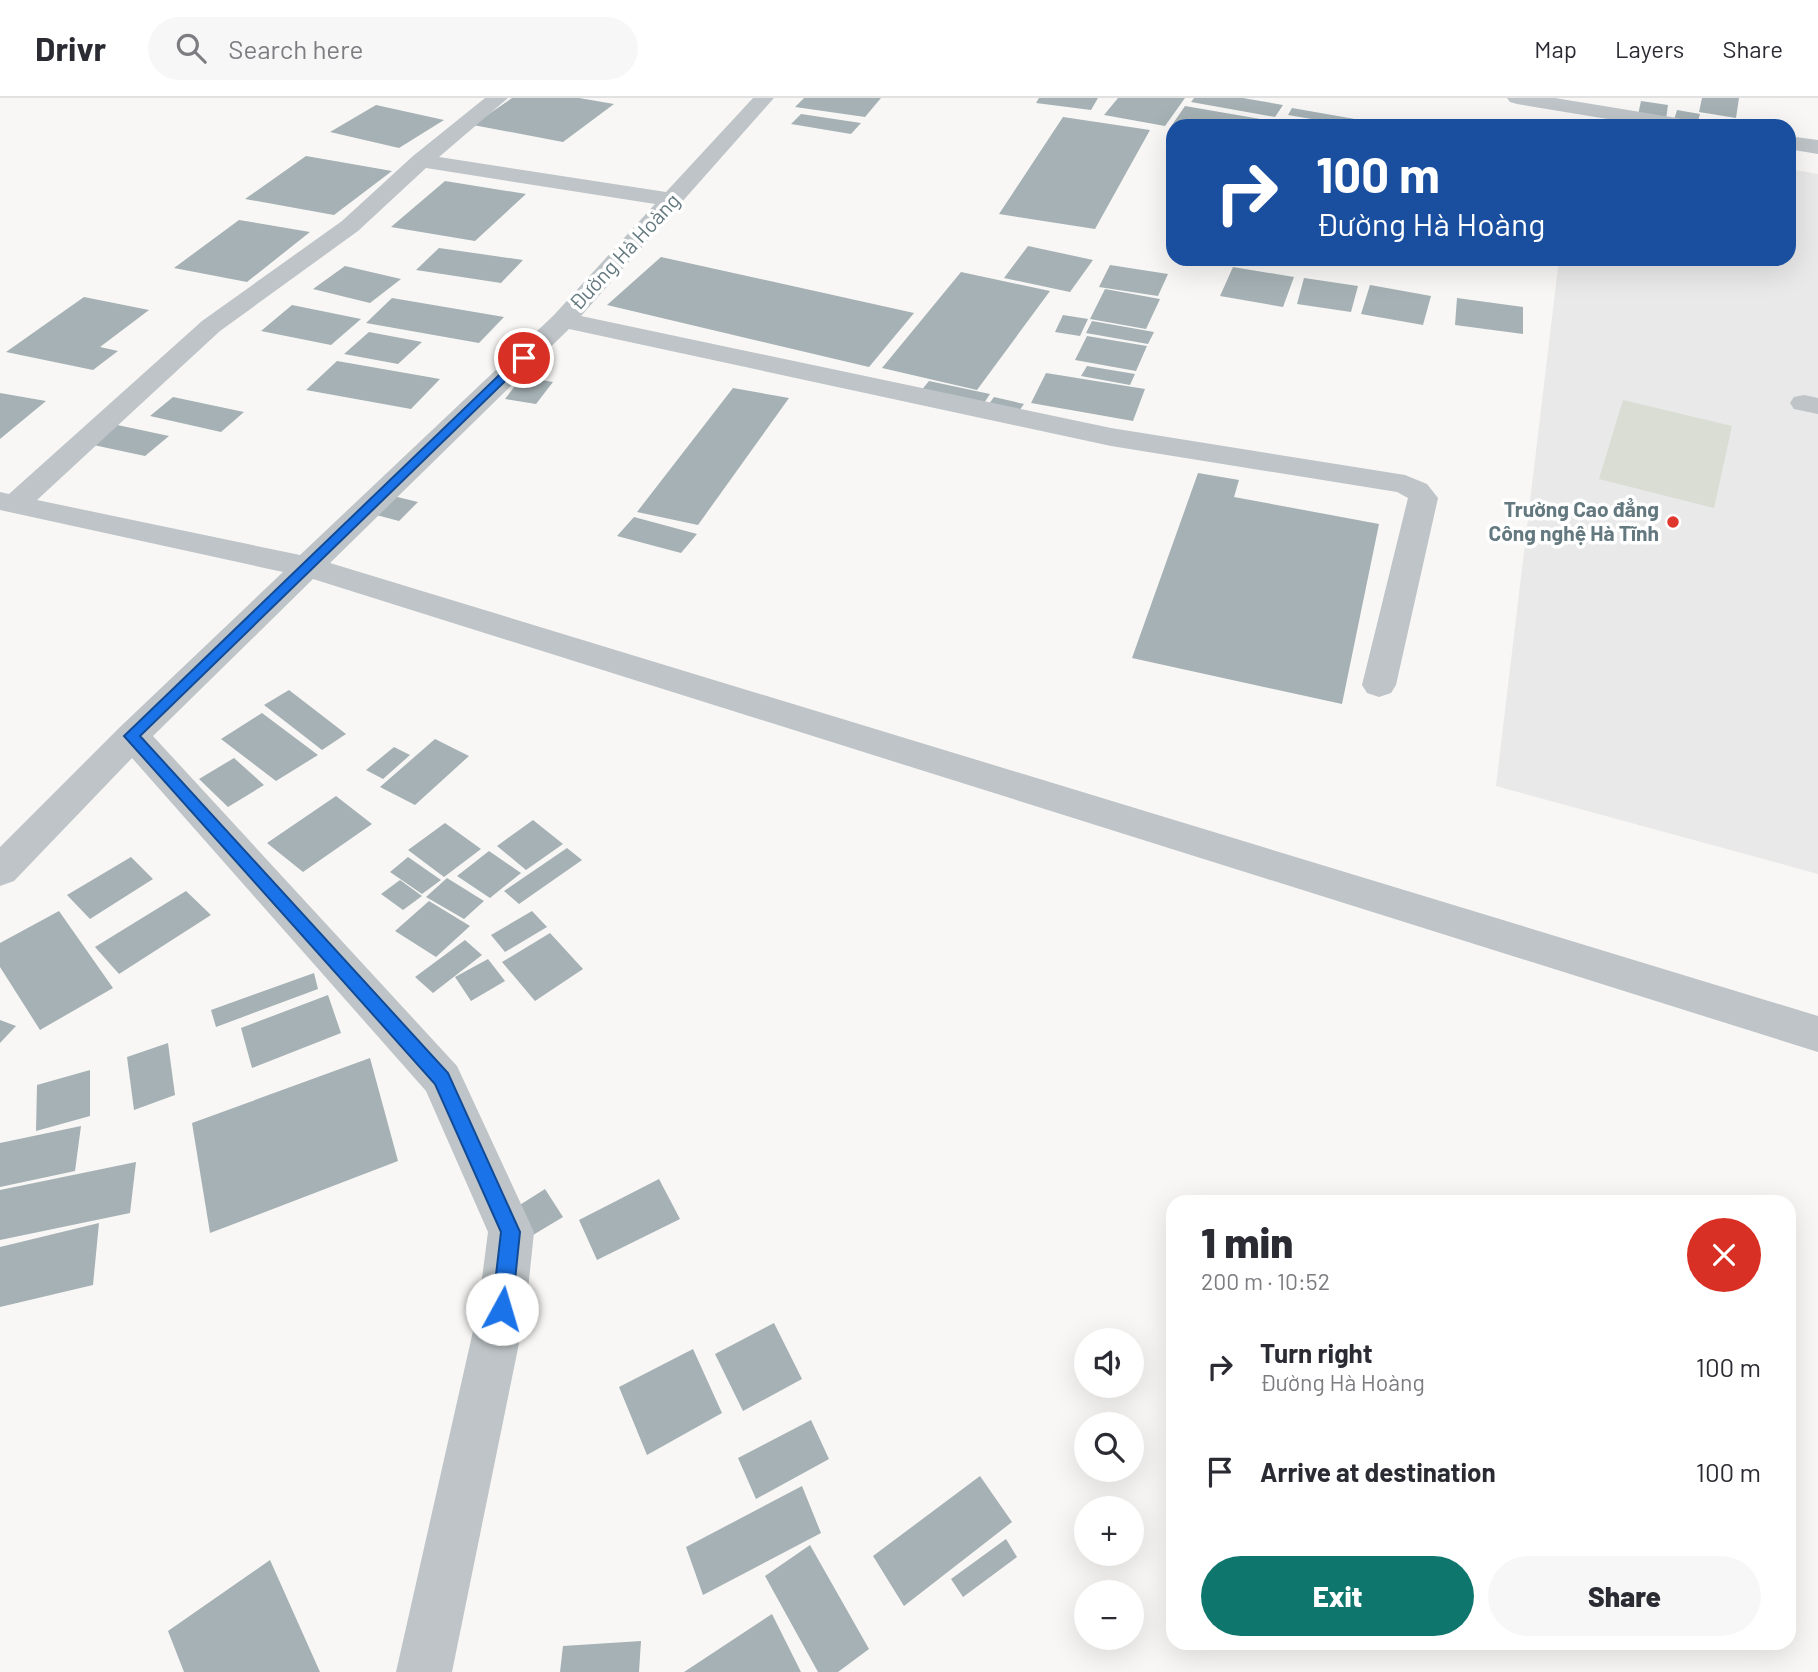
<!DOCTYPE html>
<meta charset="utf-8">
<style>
body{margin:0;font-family:Barlow,sans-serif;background:#f7f7f7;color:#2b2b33;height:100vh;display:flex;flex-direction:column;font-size:26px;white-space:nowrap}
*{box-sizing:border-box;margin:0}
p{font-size:23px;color:#7c7c81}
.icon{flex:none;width:38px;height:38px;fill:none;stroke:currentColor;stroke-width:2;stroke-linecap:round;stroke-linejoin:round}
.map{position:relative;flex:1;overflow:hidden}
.details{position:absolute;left:1166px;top:1097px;width:630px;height:455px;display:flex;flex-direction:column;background:#fff;border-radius:21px;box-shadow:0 7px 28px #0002}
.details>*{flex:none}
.top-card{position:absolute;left:1166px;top:21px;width:630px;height:147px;border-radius:21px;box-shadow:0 7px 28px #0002;background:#1a4fa0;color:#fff;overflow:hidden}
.controls{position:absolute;left:1074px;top:1230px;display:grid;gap:14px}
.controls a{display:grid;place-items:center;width:70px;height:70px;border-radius:50%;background:#fff;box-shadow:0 7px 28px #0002;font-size:35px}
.pin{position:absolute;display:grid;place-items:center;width:60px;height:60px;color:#fff;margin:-30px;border:4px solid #fff;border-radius:50%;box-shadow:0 2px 7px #0007}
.me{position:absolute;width:77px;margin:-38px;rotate:6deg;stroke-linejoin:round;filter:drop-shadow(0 0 5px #0008)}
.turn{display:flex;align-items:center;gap:24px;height:147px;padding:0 35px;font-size:32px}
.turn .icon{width:91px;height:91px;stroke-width:2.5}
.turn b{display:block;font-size:49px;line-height:60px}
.round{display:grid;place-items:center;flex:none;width:74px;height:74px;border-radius:37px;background:#f7f7f7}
.head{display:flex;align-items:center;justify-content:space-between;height:119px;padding:0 35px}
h1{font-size:42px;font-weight:800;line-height:52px}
.primary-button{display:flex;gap:14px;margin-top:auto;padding:14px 35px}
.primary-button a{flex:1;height:80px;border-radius:42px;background:#0f766e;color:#fff;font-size:28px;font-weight:800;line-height:80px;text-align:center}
.primary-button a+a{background:#f7f7f7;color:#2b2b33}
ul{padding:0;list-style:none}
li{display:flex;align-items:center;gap:21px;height:105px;padding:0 35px}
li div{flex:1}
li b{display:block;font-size:26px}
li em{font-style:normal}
header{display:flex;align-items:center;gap:42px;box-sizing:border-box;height:98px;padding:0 35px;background:#fff;border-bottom:2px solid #e1e1e2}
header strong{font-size:33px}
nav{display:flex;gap:38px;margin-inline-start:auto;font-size:24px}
.search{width:490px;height:63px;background:#f7f7f7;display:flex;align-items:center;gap:18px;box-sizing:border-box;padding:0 24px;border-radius:38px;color:#7c7c81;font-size:26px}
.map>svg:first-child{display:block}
.built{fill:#e8e9e8}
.green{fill:#d9ddd4}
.building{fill:#a5b1b4}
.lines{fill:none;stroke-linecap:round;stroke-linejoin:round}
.minor{fill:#bec4c7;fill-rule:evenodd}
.route{fill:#1a73e8;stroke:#114b97;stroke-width:2}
.poi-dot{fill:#df372e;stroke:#fff;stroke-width:2.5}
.labels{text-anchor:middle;stroke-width:7;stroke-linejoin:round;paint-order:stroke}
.far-street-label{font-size:21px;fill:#63787f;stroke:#fff}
.far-poi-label{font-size:21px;font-weight:bold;fill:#63787f;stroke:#fff;text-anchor:end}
</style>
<header>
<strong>Drivr</strong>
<div class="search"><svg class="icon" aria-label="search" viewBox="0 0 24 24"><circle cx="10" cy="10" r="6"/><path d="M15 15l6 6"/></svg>Search here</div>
<nav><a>Map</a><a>Layers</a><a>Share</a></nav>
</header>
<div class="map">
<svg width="1818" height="1574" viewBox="0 0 1818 1574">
<rect width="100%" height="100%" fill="#f8f7f5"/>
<path class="built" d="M 1789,71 L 1818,76 L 1818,776 L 1496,688 L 1559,161 L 1788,161 Z"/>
<path class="green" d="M 1623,302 L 1732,328 L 1714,410 L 1599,381 Z"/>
<path class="building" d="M 512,0 L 579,0 L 614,6 L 563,44 L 473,27 Z
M 804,0 L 881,0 L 865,19 L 795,9 Z
M 1039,0 L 1098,0 L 1091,12 L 1036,5 Z
M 1118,0 L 1185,0 L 1165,28 L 1104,17 Z
M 1194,0 L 1243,0 L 1283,7 L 1275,19 L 1191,4 Z
M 1702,0 L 1739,0 L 1736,20 L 1699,14 Z
M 1641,3 L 1668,7 L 1666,21 L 1638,17 Z
M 376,7 L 444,22 L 399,50 L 330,34 Z
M 1185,8 L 1295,27 L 1295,28 L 1172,27 Z
M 1292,10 L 1389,27 L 1389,28 L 1353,28 L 1288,17 Z
M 1677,12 L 1700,16 L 1697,27 L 1674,22 Z
M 801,16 L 861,25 L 851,36 L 791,26 Z
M 1063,19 L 1150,32 L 1095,131 L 999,116 Z
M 306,58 L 392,73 L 334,117 L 245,101 Z
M 445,83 L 526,96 L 475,143 L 391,129 Z
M 239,122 L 310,134 L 247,184 L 174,170 Z
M 1028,148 L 1093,162 L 1070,194 L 1004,180 Z
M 439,150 L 523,162 L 501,185 L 416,172 Z
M 661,159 L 914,215 L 869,269 L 607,207 Z
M 1110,167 L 1168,176 L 1158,198 L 1099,189 Z
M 345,168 L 401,181 L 370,205 L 313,191 Z
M 1233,169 L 1294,179 L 1283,209 L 1220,198 Z
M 961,174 L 1050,193 L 977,292 L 882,270 Z
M 1304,180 L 1358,188 L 1351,214 L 1297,206 Z
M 1370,187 L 1431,198 L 1423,227 L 1361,216 Z
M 1105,191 L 1160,201 L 1146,231 L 1090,221 Z
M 84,199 L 149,212 L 100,249 L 118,253 L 93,272 L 6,254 Z
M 392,200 L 504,219 L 479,245 L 366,225 Z
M 1457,200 L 1523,209 L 1523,236 L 1455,227 Z
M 292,207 L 361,221 L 331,247 L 261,233 Z
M 1063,217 L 1088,221 L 1080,238 L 1055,234 Z
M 1092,223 L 1154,234 L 1148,246 L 1086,235 Z
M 369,234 L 422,244 L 398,266 L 344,256 Z
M 1087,238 L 1147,248 L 1136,273 L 1075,262 Z
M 337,263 L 440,281 L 411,311 L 306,292 Z
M 1087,268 L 1135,276 L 1130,287 L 1081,278 Z
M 1046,275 L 1145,291 L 1133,323 L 1031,305 Z
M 522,279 L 553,284 L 536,306 L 505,301 Z
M 929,283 L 990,296 L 982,308 L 920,294 Z
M 733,290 L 789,300 L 698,427 L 637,414 Z
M 0,295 L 46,303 L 0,341 Z
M 173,299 L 244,314 L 221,334 L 150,318 Z
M 994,299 L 1024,306 L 1016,317 L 986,310 Z
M 108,325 L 169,338 L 145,358 L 84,345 Z
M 1198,375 L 1239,382 L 1234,399 L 1379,426 L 1342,606 L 1132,560 Z
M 385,396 L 418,404 L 399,423 L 365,414 Z
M 634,419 L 697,436 L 681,455 L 617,438 Z
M 289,592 L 346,636 L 322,652 L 264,607 Z
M 262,615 L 318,657 L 276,683 L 221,641 Z
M 435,641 L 469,658 L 415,707 L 380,689 Z
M 394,649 L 410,657 L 383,681 L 366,672 Z
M 234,660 L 264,687 L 228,709 L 199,681 Z
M 336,698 L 372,726 L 303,774 L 267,745 Z
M 533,722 L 563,746 L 526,772 L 497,748 Z
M 445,725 L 481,751 L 444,779 L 408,752 Z
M 567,750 L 582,762 L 519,806 L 504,793 Z
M 489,753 L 521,775 L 490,800 L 457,778 Z
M 131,759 L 153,781 L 90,821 L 67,797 Z
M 408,759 L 441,782 L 422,796 L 390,774 Z
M 447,780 L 484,803 L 464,821 L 426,799 Z
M 400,782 L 422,798 L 403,812 L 381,796 Z
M 186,793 L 211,817 L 119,876 L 95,849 Z
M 429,803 L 470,828 L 436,859 L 395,833 Z
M 59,813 L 113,890 L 40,932 L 0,869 L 0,845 Z
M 532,813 L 547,829 L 505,854 L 491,837 Z
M 550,835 L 583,871 L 535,903 L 502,864 Z
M 465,842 L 482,857 L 433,895 L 415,879 Z
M 488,861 L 505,883 L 471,903 L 455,879 Z
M 314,875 L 318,891 L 216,929 L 211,912 Z
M 328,897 L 341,935 L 252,970 L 241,930 Z
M 0,922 L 16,928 L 0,945 Z
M 168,945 L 175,997 L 134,1012 L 127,959 Z
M 370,960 L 398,1063 L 210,1135 L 192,1025 Z
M 90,972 L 90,1018 L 36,1033 L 37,987 Z
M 81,1028 L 75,1073 L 0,1089 L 0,1045 Z
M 136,1064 L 130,1115 L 0,1142 L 0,1092 Z
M 659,1081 L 680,1121 L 597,1162 L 579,1122 Z
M 545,1091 L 563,1119 L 533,1137 L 515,1110 Z
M 99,1125 L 93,1187 L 0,1209 L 0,1149 Z
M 774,1225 L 802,1281 L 743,1313 L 715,1256 Z
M 693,1251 L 722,1315 L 647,1357 L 619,1289 Z
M 811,1322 L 829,1361 L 756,1401 L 738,1360 Z
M 980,1378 L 1012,1424 L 904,1508 L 873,1458 Z
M 802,1388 L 821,1435 L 703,1497 L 686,1449 Z
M 1006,1441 L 1017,1459 L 963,1499 L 951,1481 Z
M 810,1447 L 869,1551 L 838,1574 L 818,1574 L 765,1478 Z
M 270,1462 L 320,1574 L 184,1574 L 168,1533 Z
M 772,1516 L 801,1574 L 684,1574 Z
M 641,1543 L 639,1574 L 560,1574 L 563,1548 Z"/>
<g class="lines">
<path class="minor" d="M 485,0 L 508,0 L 439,59 L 666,94 L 753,0 L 774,0 L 581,218 L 1111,330 L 1405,377 L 1427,386 L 1438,400 L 1396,587 L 1391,595 L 1379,599 L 1367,595 L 1362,587 L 1408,400 L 1397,394 L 1111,348 L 569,231 L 330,465 L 1818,918 L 1818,954 L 313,481 L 153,638 L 457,968 L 534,1134 L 526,1211 L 452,1574 L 396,1574 L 478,1211 L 488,1134 L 426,993 L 132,660 L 14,783 L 0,788 L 0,749 L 120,629 L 283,474 L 0,412 L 0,394 L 9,396 L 202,223 L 342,123 L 413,58 ZM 426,70 L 655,106 L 554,217 L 300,457 L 37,402 L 220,233 L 358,133 Z
M 1507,0 L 1555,0 L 1689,22 L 1697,23 L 1700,28 L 1650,28 L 1517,6 L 1510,4 Z
M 1788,38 L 1818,42 L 1818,56 L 1788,51 Z
M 1804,297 L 1818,300 L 1818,316 L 1794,311 L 1790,305 L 1794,299 Z"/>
</g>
<path class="route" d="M 520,257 L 529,260 L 140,638 L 448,975 L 520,1134 L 512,1211 L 509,1218 L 502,1221 L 495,1218 L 492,1211 L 501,1134 L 435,986 L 124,638 Z"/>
<circle class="poi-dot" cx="1673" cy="424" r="7"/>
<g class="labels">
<g class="far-street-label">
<text transform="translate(625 154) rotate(-47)" y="7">Đường Hà Hoàng</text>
</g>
<g class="far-poi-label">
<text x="1659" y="419">Trường Cao đẳng<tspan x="1659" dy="24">Công nghệ Hà Tĩnh</tspan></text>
</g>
</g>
</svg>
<div class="controls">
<a><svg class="icon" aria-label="sound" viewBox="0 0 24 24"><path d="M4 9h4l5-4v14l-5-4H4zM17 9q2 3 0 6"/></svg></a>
<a><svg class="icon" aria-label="search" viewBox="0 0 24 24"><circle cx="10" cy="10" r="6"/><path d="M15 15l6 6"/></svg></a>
<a>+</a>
<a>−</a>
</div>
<div class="pin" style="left:524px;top:260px;background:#d93025"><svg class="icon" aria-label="arrive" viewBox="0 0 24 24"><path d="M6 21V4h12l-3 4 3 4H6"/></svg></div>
<svg class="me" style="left:502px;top:1211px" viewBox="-20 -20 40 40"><circle r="19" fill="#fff"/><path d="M0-13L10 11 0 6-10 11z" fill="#1a73e8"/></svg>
<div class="top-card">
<div class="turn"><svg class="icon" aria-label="right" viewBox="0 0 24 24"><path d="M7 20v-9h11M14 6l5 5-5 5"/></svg><div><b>100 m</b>Đường Hà Hoàng</div></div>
</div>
<section class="details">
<div class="head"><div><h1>1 min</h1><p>200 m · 10:52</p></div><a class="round" style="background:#d93025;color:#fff"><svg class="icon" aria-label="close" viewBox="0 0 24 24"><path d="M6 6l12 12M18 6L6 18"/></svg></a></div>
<ul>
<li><svg class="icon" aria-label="right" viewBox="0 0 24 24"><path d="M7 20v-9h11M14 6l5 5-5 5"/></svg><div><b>Turn right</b><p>Đường Hà Hoàng</p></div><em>100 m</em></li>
<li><svg class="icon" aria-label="arrive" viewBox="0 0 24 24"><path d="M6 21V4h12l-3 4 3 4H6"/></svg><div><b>Arrive at destination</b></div><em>100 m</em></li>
</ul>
<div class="primary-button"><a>Exit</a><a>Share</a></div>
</section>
</div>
